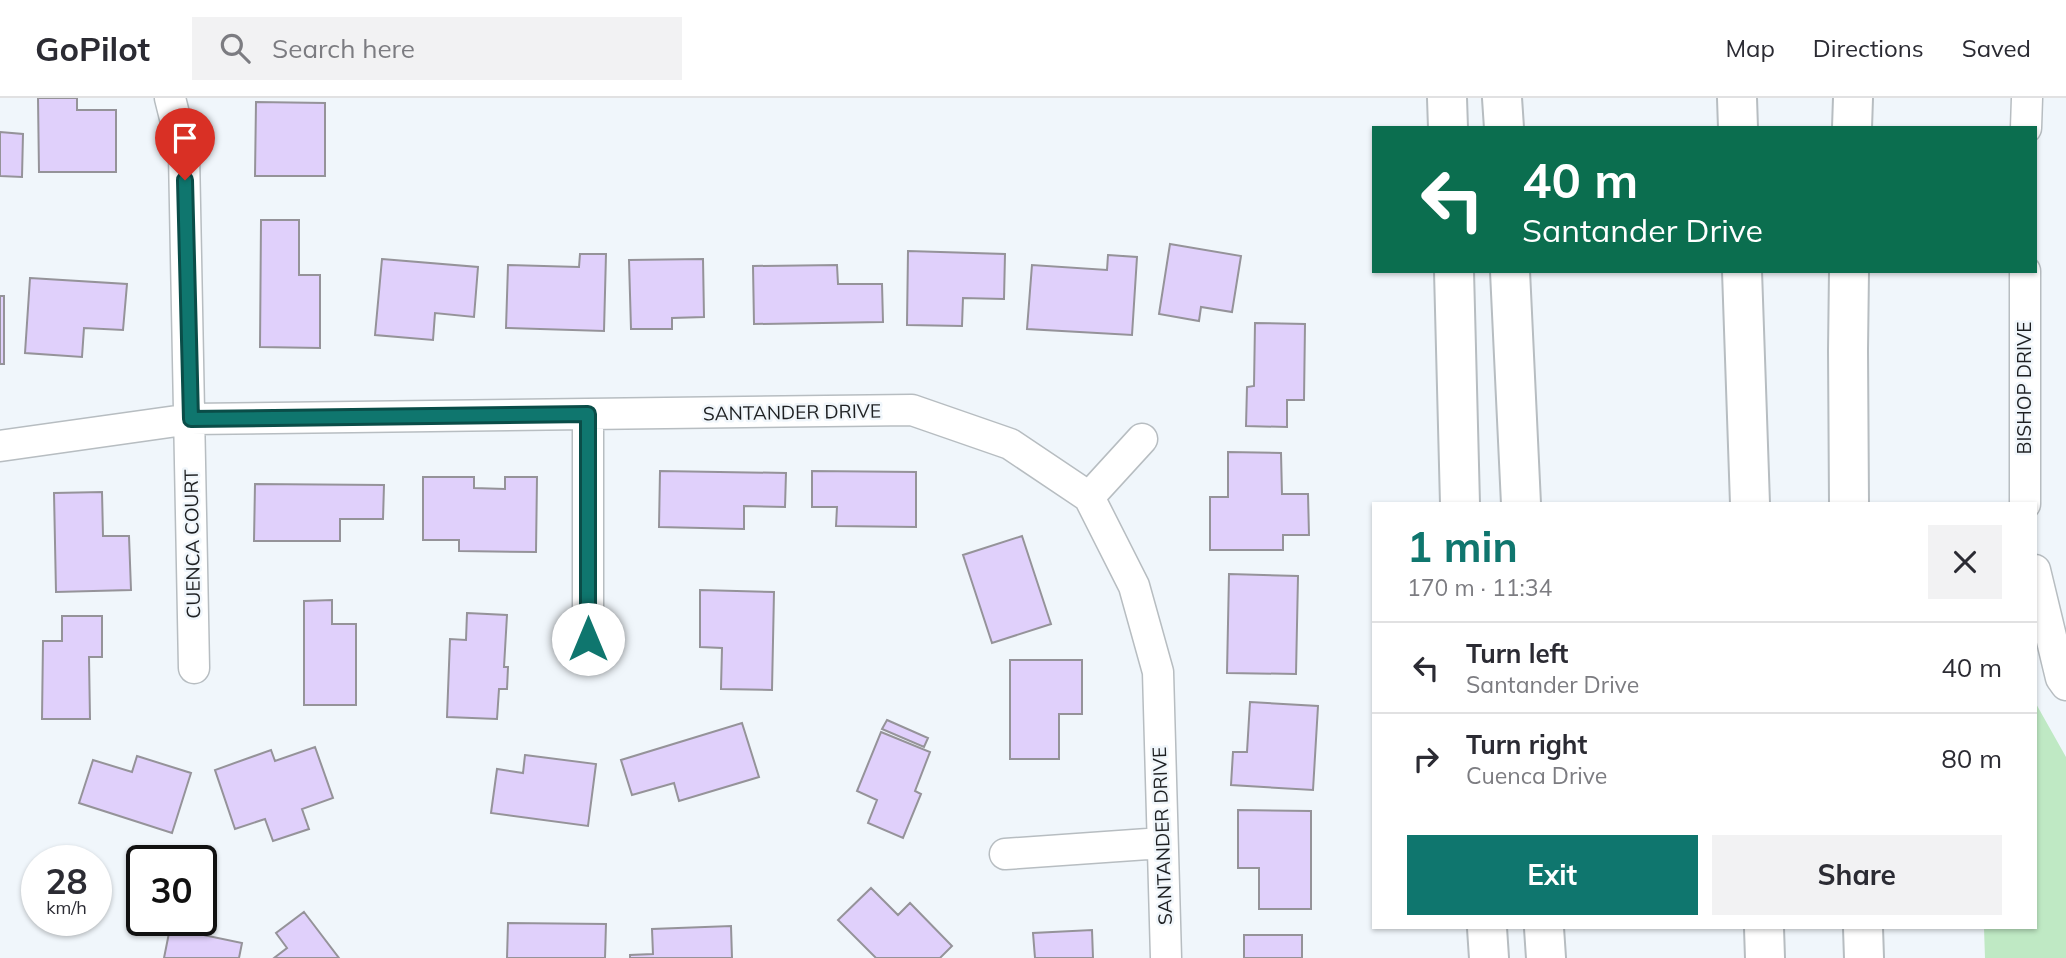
<!DOCTYPE html>
<meta charset="utf-8">
<style>
body{margin:0;font-family:Mulish,sans-serif;background:#f2f2f3;color:#2b2b33;height:100vh;display:flex;flex-direction:column;font-size:26px;white-space:nowrap}
*{box-sizing:border-box;margin:0}
p{font-size:23px;color:#7c7c81}
.icon{flex:none;width:38px;height:38px;fill:none;stroke:currentColor;stroke-width:2;stroke-linecap:round;stroke-linejoin:round}
.map{position:relative;flex:1;overflow:hidden}
.details{position:absolute;left:1372px;top:404px;width:665px;height:427px;display:flex;flex-direction:column;background:#fff;border-radius:0px;box-shadow:0 2px 5px #0004}
.details>*{flex:none}
.guide{position:absolute;left:1372px;top:28px;width:665px;height:147px;border-radius:0px;box-shadow:0 2px 5px #0004;background:#0b6e4f;color:#fff;overflow:hidden}
.speed{position:absolute;left:21px;top:747px;display:flex;gap:14px;font-size:35px;font-weight:700;text-align:center}
.speed>*{display:grid;place-content:center;width:91px;height:91px;border-radius:50%;background:#fff;box-shadow:0 2px 5px #0004;line-height:1}
.speed small{font-size:18px;font-weight:400}
.speed .limit{border:4px solid #111;border-radius:10px;background:#fff;color:#111}
.pin{position:absolute;display:grid;place-items:center;width:60px;height:60px;color:#fff;margin:-72px -30px;border-radius:50% 50% 50% 0;rotate:-45deg;box-shadow:0 0 7px #0007}
.pin .icon{rotate:45deg}
.me{position:absolute;width:77px;margin:-38px;rotate:0deg;stroke-linejoin:round;filter:drop-shadow(0 0 5px #0008)}
.turn{display:flex;align-items:center;gap:24px;height:147px;padding:0 35px;font-size:32px}
.turn .icon{width:91px;height:91px;stroke-width:2.5}
.turn b{display:block;font-size:49px;line-height:60px}
.round{display:grid;place-items:center;flex:none;width:74px;height:74px;border-radius:0px;background:#f2f2f3}
.headline{display:flex;align-items:center;justify-content:space-between;height:119px;padding:0 35px}
h1{font-size:42px;font-weight:700;line-height:52px;color:#0f766e}
.button{display:flex;gap:14px;margin-top:auto;padding:14px 35px}
.button a{flex:1;height:80px;border-radius:0px;background:#0f766e;color:#fff;font-size:28px;font-weight:700;line-height:80px;text-align:center}
.button a+a{background:#f2f2f3;color:#2b2b33}
ul{padding:0;list-style:none}
li{display:flex;align-items:center;gap:21px;height:91px;padding:0 35px;border-top:2px solid #e1e1e2}
li div{flex:1}
li b{display:block;font-size:26px}
li em{font-style:normal}
header{display:flex;align-items:center;gap:42px;box-sizing:border-box;height:98px;padding:0 35px;background:#fff;border-bottom:2px solid #e1e1e2}
header strong{font-size:33px}
nav{display:flex;gap:38px;margin-inline-start:auto;font-size:24px}
.search{width:490px;height:63px;background:#f2f2f3;display:flex;align-items:center;gap:18px;box-sizing:border-box;padding:0 24px;border-radius:0px;color:#7c7c81;font-size:26px}
.map>svg:first-child{display:block}
.green{fill:#bfe9c4}
.building{fill:#e0d0fb;stroke:#959399;stroke-width:2}
.lines{fill:none;stroke-linecap:round;stroke-linejoin:round}
.minor-casing{stroke:#b7bdc1;stroke-width:33}
.secondary-casing{stroke:#b7bdc1;stroke-width:42}
.motorway-casing{stroke:#b7bdc1;stroke-width:42}
.minor{stroke:#fff;stroke-width:30}
.secondary{stroke:#fff;stroke-width:38}
.motorway{stroke:#fff;stroke-width:38}
.route-casing{stroke:#0a4d48;stroke-width:18}
.route{stroke:#0f766e;stroke-width:12}
.labels{text-anchor:middle;stroke-width:5;stroke-linejoin:round;paint-order:stroke}
.street-label{font-size:19px;fill:#1d1f21;stroke:#f0f6fb}
</style>
<header>
<strong>GoPilot</strong>
<div class="search"><svg class="icon" aria-label="search" viewBox="0 0 24 24"><circle cx="10" cy="10" r="6"/><path d="M15 15l6 6"/></svg>Search here</div>
<nav><a>Map</a><a>Directions</a><a>Saved</a></nav>
</header>
<div class="map">
<svg width="2066" height="860" viewBox="0 0 2066 860">
<rect width="100%" height="100%" fill="#f0f6fb"/>
<path class="green" d="M 2035,604 L 2066,659 L 2066,860 L 1985,860 L 1984,830 L 2035,830 Z"/>
<path class="building" d="M 38,0 L 77,0 L 77,12 L 116,12 L 116,74 L 39,74 Z
M 256,4 L 325,5 L 325,78 L 255,78 Z
M 0,34 L 23,36 L 22,79 L 0,78 Z
M 261,122 L 299,122 L 299,177 L 320,177 L 320,250 L 260,249 Z
M 1170,146 L 1241,158 L 1232,214 L 1201,209 L 1199,223 L 1159,216 Z
M 908,153 L 1005,156 L 1004,201 L 963,200 L 962,228 L 907,227 Z
M 580,156 L 606,156 L 604,233 L 506,230 L 508,167 L 579,169 Z
M 1108,157 L 1137,159 L 1132,237 L 1027,231 L 1032,167 L 1107,172 Z
M 382,161 L 478,169 L 474,219 L 435,215 L 433,242 L 375,237 Z
M 703,161 L 704,219 L 672,220 L 672,231 L 631,231 L 629,162 Z
M 837,167 L 838,186 L 882,186 L 883,224 L 754,226 L 753,168 Z
M 30,180 L 127,186 L 123,232 L 84,230 L 82,259 L 25,255 Z
M 0,198 L 4,198 L 4,266 L 0,266 Z
M 1255,225 L 1305,226 L 1304,302 L 1287,302 L 1287,329 L 1246,328 L 1247,289 L 1254,288 Z
M 1228,354 L 1281,355 L 1282,396 L 1308,396 L 1309,437 L 1283,437 L 1283,452 L 1210,452 L 1210,399 L 1228,399 Z
M 660,373 L 786,375 L 785,409 L 744,408 L 744,431 L 659,429 Z
M 812,373 L 916,374 L 916,429 L 836,428 L 837,409 L 812,409 Z
M 423,379 L 474,379 L 474,390 L 505,391 L 505,379 L 537,379 L 536,454 L 459,453 L 459,442 L 423,442 Z
M 255,386 L 384,387 L 383,421 L 340,421 L 340,443 L 254,443 Z
M 102,394 L 103,438 L 129,438 L 131,492 L 56,494 L 54,395 Z
M 1022,438 L 1051,526 L 992,545 L 963,457 Z
M 1229,476 L 1298,478 L 1296,576 L 1227,575 Z
M 700,492 L 774,494 L 772,592 L 721,591 L 722,550 L 700,549 Z
M 332,502 L 332,526 L 356,526 L 356,607 L 304,607 L 304,503 Z
M 467,515 L 507,517 L 504,569 L 508,569 L 507,591 L 499,591 L 497,621 L 447,619 L 450,541 L 466,542 Z
M 62,518 L 102,518 L 102,559 L 89,559 L 90,621 L 42,621 L 43,543 L 62,543 Z
M 1010,562 L 1082,562 L 1082,616 L 1059,616 L 1059,661 L 1010,661 Z
M 1250,604 L 1318,608 L 1313,692 L 1231,687 L 1233,654 L 1247,654 Z
M 887,622 L 928,640 L 924,649 L 882,631 Z
M 742,625 L 759,679 L 679,703 L 674,685 L 632,697 L 621,662 Z
M 881,634 L 930,654 L 915,693 L 921,696 L 903,740 L 868,725 L 877,702 L 857,693 Z
M 315,649 L 333,700 L 302,711 L 309,731 L 273,743 L 265,721 L 235,731 L 215,672 L 271,652 L 275,663 Z
M 525,657 L 596,666 L 588,728 L 491,715 L 497,671 L 523,675 Z
M 137,658 L 191,675 L 172,735 L 79,705 L 93,662 L 132,674 Z
M 1238,712 L 1311,713 L 1311,811 L 1259,811 L 1259,770 L 1238,770 Z
M 871,790 L 898,817 L 910,805 L 952,848 L 940,860 L 876,860 L 838,822 Z
M 304,814 L 339,860 L 274,860 L 287,850 L 276,835 Z
M 508,825 L 606,826 L 605,860 L 507,860 Z
M 731,828 L 732,860 L 630,860 L 630,857 L 653,856 L 652,831 Z
M 170,830 L 242,845 L 239,860 L 164,860 Z
M 1092,832 L 1093,860 L 1035,860 L 1033,835 Z
M 1244,837 L 1302,837 L 1302,860 L 1244,860 Z"/>
<g class="lines">
<g class="minor-casing">
<path id="minor" d="M 170,0 L 184,56 L 194,570
M 2026,30 L 2027,0
M 2025,173 L 2025,406
M 588,316 L 588,541
M 0,348 L 191,321 L 912,312 L 1010,346 L 1089,399 L 1134,488 L 1158,574 L 1166,860
M 1089,399 L 1142,341
M 2035,472 L 2061,580 L 2066,587
M 1005,756 L 1162,745"/>
</g>
<g class="secondary-casing">
<path id="secondary" d="M 1447,0 L 1448,30
M 1502,0 L 1504,30
M 1454,173 L 1460,406
M 1510,173 L 1521,406
M 1487,830 L 1489,860
M 1544,830 L 1546,860"/>
</g>
<g class="motorway-casing">
<path id="motorway" d="M 1737,0 L 1738,30
M 1852,30 L 1853,0
M 1742,173 L 1750,406
M 1849,406 L 1848,252 L 1849,173
M 1764,830 L 1765,860
M 1863,830 L 1864,860"/>
</g>
<use href="#minor" class="minor"/>
<use href="#secondary" class="secondary"/>
<use href="#motorway" class="motorway"/>
</g>
<g class="lines">
<g class="route-casing">
<path id="route" d="M 185,82 L 191,321 L 588,316 L 588,541"/>
</g>
<use href="#route" class="route"/>
</g>
<g class="labels">
<g class="street-label">
<text transform="translate(2024 290) rotate(-90)" y="7">BISHOP DRIVE</text>
<text transform="translate(792 314) rotate(-1)" y="7">SANTANDER DRIVE</text>
<text transform="translate(192 446) rotate(-91)" y="7">CUENCA COURT</text>
<text transform="translate(1162 738) rotate(-92)" y="7">SANTANDER DRIVE</text>
</g>
</g>
</svg>
<div class="speed"><div>28<small>km/h</small></div><div class="limit">30</div></div>
<div class="pin" style="left:185px;top:82px;background:#d93025"><svg class="icon" aria-label="arrive" viewBox="0 0 24 24"><path d="M6 21V4h12l-3 4 3 4H6"/></svg></div>
<svg class="me" style="left:588px;top:541px" viewBox="-20 -20 40 40"><circle r="19" fill="#fff"/><path d="M0-13L10 11 0 6-10 11z" fill="#0f766e"/></svg>
<div class="guide">
<div class="turn"><svg class="icon" aria-label="left" viewBox="0 0 24 24"><path d="M17 20v-9H6M10 6l-5 5 5 5"/></svg><div><b>40 m</b>Santander Drive</div></div>
</div>
<section class="details">
<div class="headline"><div><h1>1 min</h1><p>170 m · 11:34</p></div><a class="round"><svg class="icon" aria-label="close" viewBox="0 0 24 24"><path d="M6 6l12 12M18 6L6 18"/></svg></a></div>
<ul>
<li><svg class="icon" aria-label="left" viewBox="0 0 24 24"><path d="M17 20v-9H6M10 6l-5 5 5 5"/></svg><div><b>Turn left</b><p>Santander Drive</p></div><em>40 m</em></li>
<li><svg class="icon" aria-label="right" viewBox="0 0 24 24"><path d="M7 20v-9h11M14 6l5 5-5 5"/></svg><div><b>Turn right</b><p>Cuenca Drive</p></div><em>80 m</em></li>
</ul>
<div class="button"><a>Exit</a><a>Share</a></div>
</section>
</div>
